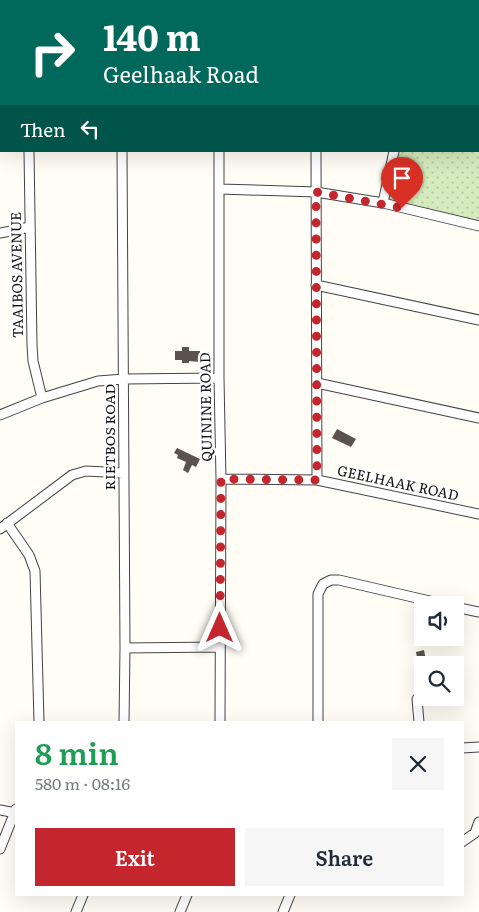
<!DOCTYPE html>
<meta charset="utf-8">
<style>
body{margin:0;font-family:Literata,serif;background:#f6f6f7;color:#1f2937;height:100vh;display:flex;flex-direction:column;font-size:19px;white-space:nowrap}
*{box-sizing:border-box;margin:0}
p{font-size:16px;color:#747a83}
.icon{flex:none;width:28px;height:28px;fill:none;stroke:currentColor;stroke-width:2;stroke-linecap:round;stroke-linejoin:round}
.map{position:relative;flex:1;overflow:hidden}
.drawer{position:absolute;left:15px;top:721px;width:449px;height:175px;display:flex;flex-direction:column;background:#fff;border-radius:0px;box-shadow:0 5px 20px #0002}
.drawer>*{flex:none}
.guide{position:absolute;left:0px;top:0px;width:480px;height:152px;box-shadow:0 5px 20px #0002;background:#00695c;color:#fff;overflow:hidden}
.fabs{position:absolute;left:414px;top:596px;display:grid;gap:10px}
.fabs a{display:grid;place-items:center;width:50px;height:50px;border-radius:0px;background:#fff;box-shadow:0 5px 20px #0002;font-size:25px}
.pin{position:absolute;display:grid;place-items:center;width:42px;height:42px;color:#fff;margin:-51px -21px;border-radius:50% 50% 50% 0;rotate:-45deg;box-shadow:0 0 5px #0007}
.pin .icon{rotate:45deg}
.me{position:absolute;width:55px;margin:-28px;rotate:0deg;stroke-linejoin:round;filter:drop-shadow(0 0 4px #0008)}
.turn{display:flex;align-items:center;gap:18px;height:105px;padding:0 20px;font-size:22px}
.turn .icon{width:65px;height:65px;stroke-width:2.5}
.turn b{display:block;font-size:35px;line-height:42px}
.then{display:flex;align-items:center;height:48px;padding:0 20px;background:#0003;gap:10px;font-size:19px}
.round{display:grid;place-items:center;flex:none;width:52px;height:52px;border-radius:0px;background:#f6f6f7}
.summary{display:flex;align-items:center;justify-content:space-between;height:85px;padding:0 20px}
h1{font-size:30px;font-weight:600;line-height:38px;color:#1e9e55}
.cta{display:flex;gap:10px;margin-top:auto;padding:10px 20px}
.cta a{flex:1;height:58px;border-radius:0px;background:#c4262e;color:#fff;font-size:20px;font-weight:600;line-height:58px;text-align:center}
.cta a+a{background:#f6f6f7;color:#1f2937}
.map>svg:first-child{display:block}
.grass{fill:url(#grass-dots)}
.building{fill:#5a524d}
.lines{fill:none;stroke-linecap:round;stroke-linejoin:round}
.lane-casing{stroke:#444;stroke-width:6}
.street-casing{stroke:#444;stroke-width:11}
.secondary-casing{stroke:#333;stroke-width:13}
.lane{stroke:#fff;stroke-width:4.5}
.street{stroke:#fff;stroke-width:9}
.secondary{stroke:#fff6b0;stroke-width:11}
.route{stroke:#c4262e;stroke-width:9;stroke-dasharray:0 16.2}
.labels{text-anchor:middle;stroke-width:5;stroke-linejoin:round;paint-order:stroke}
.street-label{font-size:14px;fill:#111;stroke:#fff}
</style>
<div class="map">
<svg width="479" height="912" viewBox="0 0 479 912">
<defs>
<pattern id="grass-dots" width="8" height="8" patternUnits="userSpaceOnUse" patternTransform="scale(1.25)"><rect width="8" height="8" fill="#d5ebbd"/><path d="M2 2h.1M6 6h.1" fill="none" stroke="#b6c8a1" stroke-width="1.8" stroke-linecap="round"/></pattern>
</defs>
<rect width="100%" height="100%" fill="#fffdf5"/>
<path class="grass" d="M 479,137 L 479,222 L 389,200 L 388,197 L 399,151 L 479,151 Z"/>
<path class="building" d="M 182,347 L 189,347 L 189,351 L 200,351 L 200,353 L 204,353 L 204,359 L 201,359 L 201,362 L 189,361 L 189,363 L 182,363 L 182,360 L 175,360 L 175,351 L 182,351 Z
M 337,429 L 356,439 L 351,447 L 332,438 Z
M 177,448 L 200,459 L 196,467 L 192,465 L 188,473 L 183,470 L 186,462 L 177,458 L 178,455 L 174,453 Z
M 424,650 L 427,665 L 422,665 L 422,667 L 419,668 L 416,652 Z"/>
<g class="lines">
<g class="lane-casing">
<path id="lane" d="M 66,0 L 66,1"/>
</g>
<g class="street-casing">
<path id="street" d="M 40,0 L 40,1
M 0,142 L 1,142
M 29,151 L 32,345 L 33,361 L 42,398
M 122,151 L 125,648 L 124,722
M 219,151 L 219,378 L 221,479 L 220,722
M 316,151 L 317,480
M 220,189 L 316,192 L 383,203 L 479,226
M 383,203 L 394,151
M 0,233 L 30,227
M 316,285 L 479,320
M 317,383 L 479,418
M 0,415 L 42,398 L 98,381 L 124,379 L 219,378
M 221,479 L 317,480 L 479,514
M 7,523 L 29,555 L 35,571 L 39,722
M 0,529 L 72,475 L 86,471 L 124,473
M 455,607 L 479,612
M 125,648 L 220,647
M 417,699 L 419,722
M 318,722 L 318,594 L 323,584 L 331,580 L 339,580 L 447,605
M 462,748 L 479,747
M 0,810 L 16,813
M 462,842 L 475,833 L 479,822
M 0,849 L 16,809
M 76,912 L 83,895
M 180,912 L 187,895
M 283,912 L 290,895"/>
</g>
<g class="secondary-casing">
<path id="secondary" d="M 214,0 L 216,1
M 113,1 L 118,0
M 185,1 L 192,0
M 225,1 L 227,0
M 0,25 L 1,24
M 0,38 L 1,38"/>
</g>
<use href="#lane" class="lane"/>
<use href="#street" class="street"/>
<use href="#secondary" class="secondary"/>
</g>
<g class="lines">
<path class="route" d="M 220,628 L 221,479 L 317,480 L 316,192 L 402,208"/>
</g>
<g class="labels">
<g class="street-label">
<text transform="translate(17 275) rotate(-91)" y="5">TAAIBOS AVENUE</text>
<text transform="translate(206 407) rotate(-91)" y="5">QUININE ROAD</text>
<text transform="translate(110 437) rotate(-90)" y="5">RIETBOS ROAD</text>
<text transform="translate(398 483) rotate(12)" y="5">GEELHAAK ROAD</text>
</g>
</g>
</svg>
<div class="fabs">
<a><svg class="icon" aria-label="sound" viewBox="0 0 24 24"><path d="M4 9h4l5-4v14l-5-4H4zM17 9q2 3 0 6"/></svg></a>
<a><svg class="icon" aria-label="search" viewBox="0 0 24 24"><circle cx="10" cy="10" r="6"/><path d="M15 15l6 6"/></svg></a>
</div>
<div class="pin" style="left:402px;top:208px;background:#d93025"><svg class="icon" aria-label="arrive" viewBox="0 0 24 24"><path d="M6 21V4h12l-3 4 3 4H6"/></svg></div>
<svg class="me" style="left:220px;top:628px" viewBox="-20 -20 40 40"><path d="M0-17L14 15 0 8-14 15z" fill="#c4262e" stroke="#fff" stroke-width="4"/></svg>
<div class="guide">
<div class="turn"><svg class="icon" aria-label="right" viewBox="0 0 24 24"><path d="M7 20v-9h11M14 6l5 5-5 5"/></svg><div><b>140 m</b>Geelhaak Road</div></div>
<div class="then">Then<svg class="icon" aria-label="left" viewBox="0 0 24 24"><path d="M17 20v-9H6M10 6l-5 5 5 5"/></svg></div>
</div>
<section class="drawer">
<div class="summary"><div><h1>8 min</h1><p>580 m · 08:16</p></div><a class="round"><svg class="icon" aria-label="close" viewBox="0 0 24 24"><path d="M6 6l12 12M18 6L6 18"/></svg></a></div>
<div class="cta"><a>Exit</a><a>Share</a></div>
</section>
</div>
